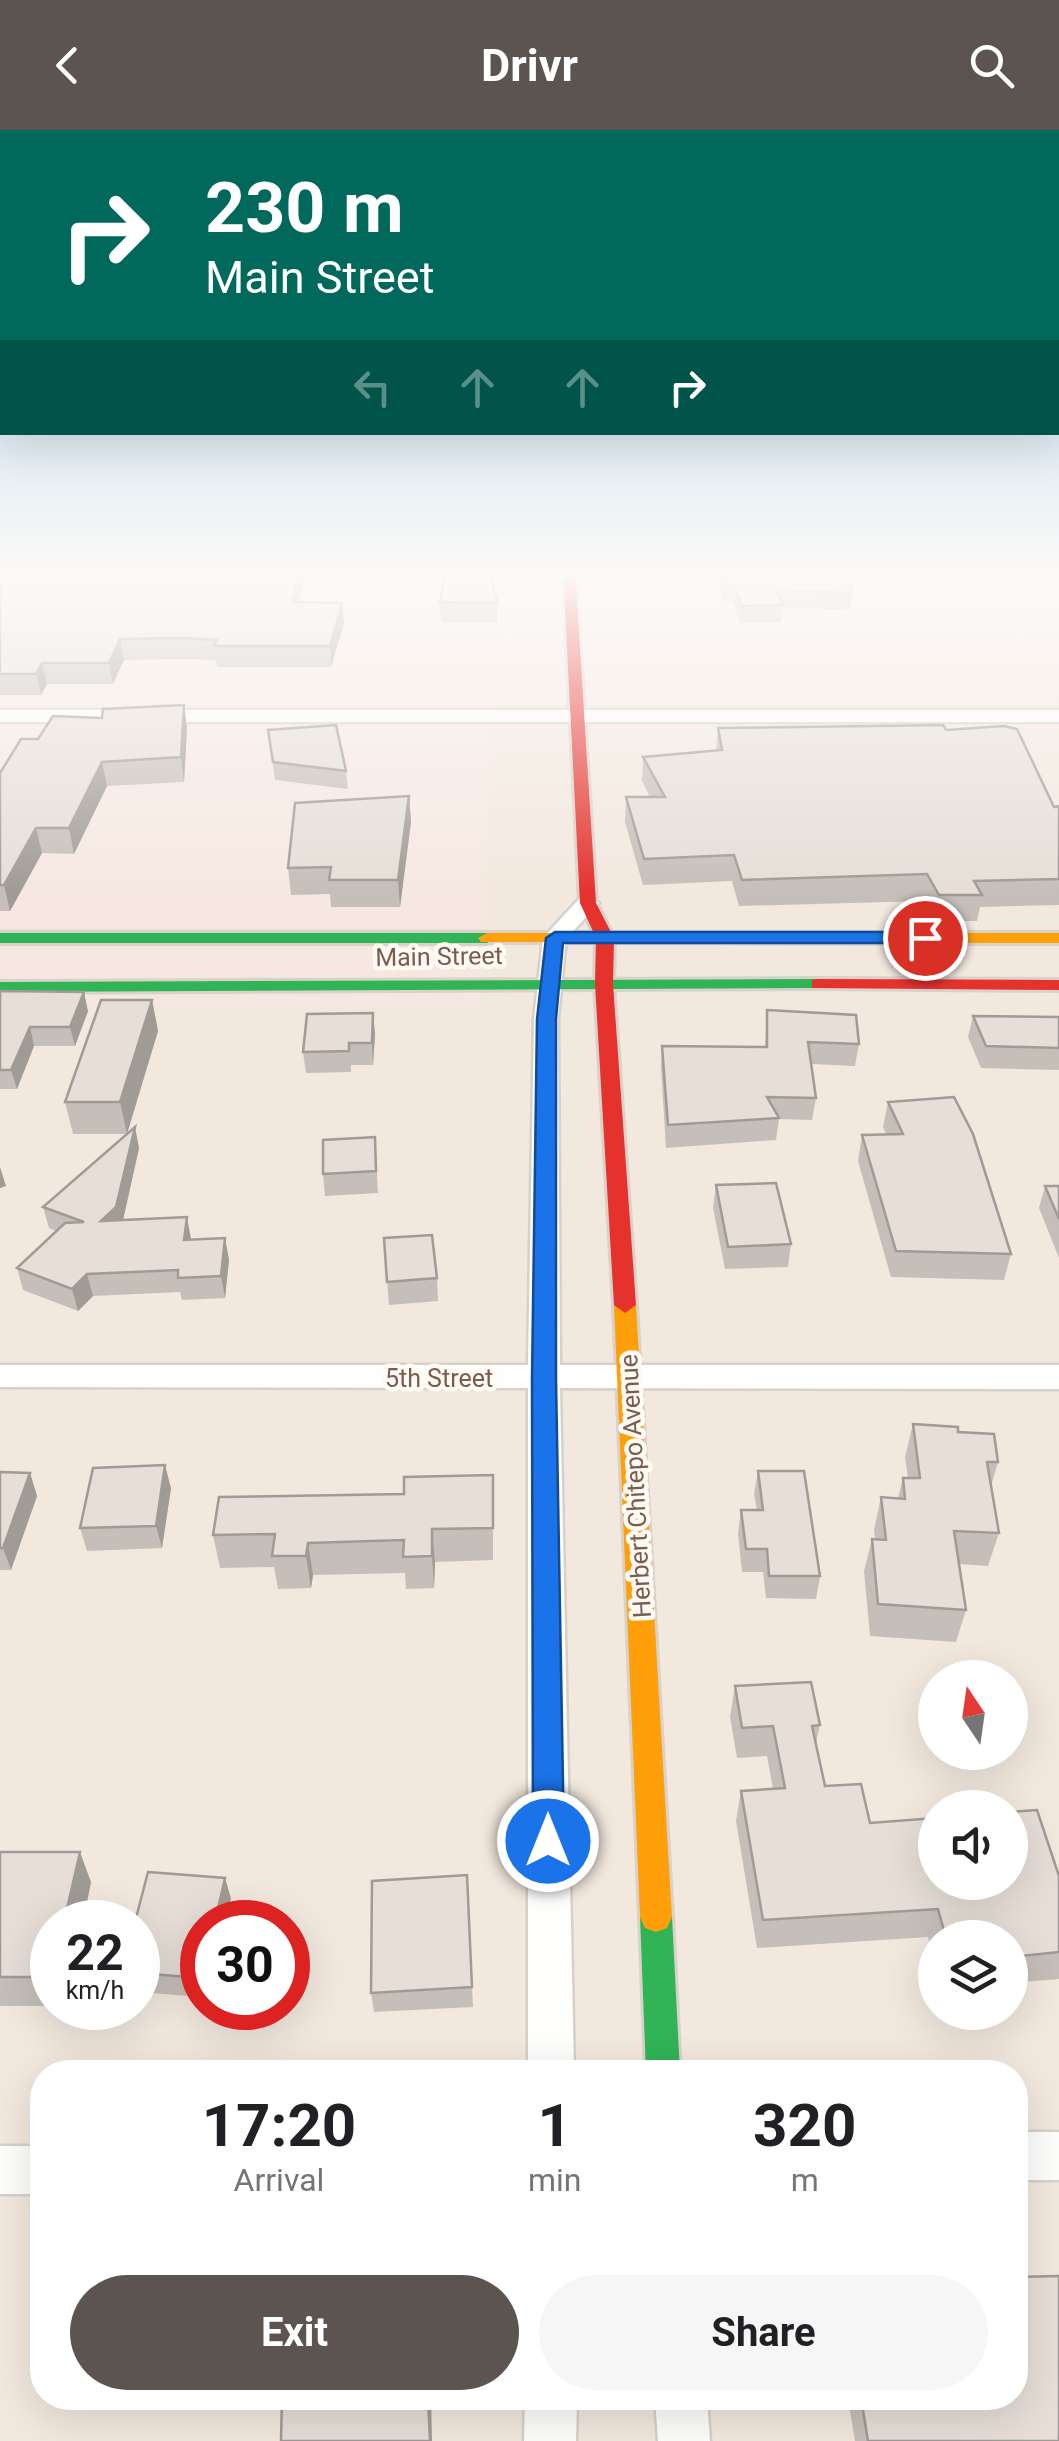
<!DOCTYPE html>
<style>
body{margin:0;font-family:Roboto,sans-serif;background:#f6f6f6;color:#202124;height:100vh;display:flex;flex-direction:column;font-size:38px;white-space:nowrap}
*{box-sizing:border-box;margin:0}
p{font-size:32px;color:#757577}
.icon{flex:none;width:55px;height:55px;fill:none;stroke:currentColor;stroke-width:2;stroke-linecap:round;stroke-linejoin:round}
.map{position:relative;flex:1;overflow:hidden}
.side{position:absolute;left:30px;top:1930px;width:998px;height:350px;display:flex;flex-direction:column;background:#fff;border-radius:40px;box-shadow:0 10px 40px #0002}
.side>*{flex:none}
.banner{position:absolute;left:0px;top:0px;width:1060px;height:305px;box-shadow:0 10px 40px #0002;background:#00695c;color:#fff;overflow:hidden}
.needle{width:65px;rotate:347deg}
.controls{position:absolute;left:918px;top:1530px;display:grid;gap:20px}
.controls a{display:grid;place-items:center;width:110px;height:110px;border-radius:50%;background:#fff;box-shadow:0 10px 40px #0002;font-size:50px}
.speed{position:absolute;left:30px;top:1770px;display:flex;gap:20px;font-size:50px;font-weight:700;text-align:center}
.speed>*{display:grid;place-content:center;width:130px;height:130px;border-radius:50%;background:#fff;box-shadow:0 10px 40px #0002;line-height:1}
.speed small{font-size:25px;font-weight:400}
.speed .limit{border:15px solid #d22;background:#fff;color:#111}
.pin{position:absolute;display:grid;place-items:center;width:85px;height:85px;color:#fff;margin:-42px;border:5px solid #fff;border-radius:50%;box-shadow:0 2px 10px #0007}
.me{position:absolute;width:110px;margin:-55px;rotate:0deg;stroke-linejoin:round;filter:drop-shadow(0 0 8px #0008)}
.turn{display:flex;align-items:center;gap:35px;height:210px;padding:0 40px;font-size:45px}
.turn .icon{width:130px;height:130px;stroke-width:2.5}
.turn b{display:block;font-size:70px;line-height:85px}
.lanes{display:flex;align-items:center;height:95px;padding:0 40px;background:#0003;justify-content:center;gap:50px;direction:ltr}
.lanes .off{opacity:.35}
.eta{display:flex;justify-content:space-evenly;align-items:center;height:170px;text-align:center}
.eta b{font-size:60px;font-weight:700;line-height:70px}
.action{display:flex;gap:20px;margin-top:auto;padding:20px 40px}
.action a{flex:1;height:115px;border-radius:60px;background:#5c5450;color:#fff;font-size:40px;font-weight:700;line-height:115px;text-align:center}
.action a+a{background:#f6f6f6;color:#202124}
header{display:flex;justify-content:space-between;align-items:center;height:130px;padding:0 40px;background:#5c5450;color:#fff;font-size:45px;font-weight:700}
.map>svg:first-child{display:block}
.residential{fill:#f2e8de;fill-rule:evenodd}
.commercial{fill:#f6e8e1}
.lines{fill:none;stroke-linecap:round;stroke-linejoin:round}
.street-casing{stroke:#d7d1cb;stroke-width:5}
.fast-casing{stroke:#d9d2cb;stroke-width:6}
.slow-casing{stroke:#d9d2cb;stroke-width:6}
.jam-casing{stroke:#d9d2cb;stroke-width:6}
.street{fill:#fefefd;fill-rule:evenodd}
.fast{fill:#30b455;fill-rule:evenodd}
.slow{fill:#ff9f0a;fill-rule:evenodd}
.jam{fill:#e5322d;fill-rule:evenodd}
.wall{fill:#c6bfb9}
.shaded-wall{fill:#a19b96}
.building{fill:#e6ded7;stroke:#a19b96;stroke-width:2.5}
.route{fill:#1a73e8;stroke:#114b97;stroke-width:2.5}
.labels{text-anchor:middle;stroke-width:9;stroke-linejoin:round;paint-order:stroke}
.street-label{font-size:25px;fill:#7a5c4d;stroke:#fffaf3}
</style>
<header><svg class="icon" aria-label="back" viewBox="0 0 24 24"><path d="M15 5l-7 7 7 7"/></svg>Drivr<svg class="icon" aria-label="search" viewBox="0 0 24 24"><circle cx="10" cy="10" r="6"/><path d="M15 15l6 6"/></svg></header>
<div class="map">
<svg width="1059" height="2311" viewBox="0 0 1059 2311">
<rect width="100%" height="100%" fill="#f9f5f0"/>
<path class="residential" d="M 1059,570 L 1059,2311 L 0,2311 L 0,874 L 479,877 L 492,571 ZM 935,1548 L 1010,1548 L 1010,1622 L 935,1622 ZM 935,1678 L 1010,1678 L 1010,1752 L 935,1752 ZM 52,1792 L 138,1792 L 138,1878 L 52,1878 ZM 202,1792 L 288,1792 L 288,1878 L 202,1878 ZM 935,1808 L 1010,1808 L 1010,1882 L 935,1882 ZM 42,1942 L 1015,1942 L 1015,2268 L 42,2268 Z"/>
<path class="commercial" d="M 0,439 L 1059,439 L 1059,570 L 492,572 L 480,877 L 0,876 Z"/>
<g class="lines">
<g class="street-casing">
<path id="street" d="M 0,580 L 1059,580 L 1059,592 L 0,592 Z
M 588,766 L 599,773 L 566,809 L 558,889 L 560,1235 L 1059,1235 L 1059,1259 L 560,1258 L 574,1942 L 528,1942 L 528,1258 L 0,1257 L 0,1235 L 528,1235 L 534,889 L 543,808 L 580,768 Z
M 1015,2002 L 1059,2002 L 1059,2050 L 1015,2050 Z
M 0,2016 L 42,2016 L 42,2064 L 0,2064 Z
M 525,2268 L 577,2268 L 576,2311 L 524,2311 Z
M 655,2268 L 707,2268 L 710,2311 L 658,2311 Z"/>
</g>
<g class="fast-casing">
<path id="fast" d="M 0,803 L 487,803 L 496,808 L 487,813 L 0,813 Z
M 818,849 L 824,850 L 824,858 L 0,862 L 0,852 Z
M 656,1772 L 667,1776 L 672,1787 L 680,1942 L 646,1942 L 640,1787 L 645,1776 Z"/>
</g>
<g class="slow-casing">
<path id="slow" d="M 487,803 L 1059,803 L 1059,813 L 481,812 L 478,808 Z
M 625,1167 L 636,1175 L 672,1787 L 667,1798 L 656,1802 L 645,1798 L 640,1787 L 614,1175 Z"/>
</g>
<g class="jam-casing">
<path id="jam" d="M 563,439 L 575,439 L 596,773 L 614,808 L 613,854 L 636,1175 L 625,1183 L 614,1175 L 595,854 L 596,808 L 580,773 Z
M 818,849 L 1059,850 L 1059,860 L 812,858 L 812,850 Z"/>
</g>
<use href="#street" class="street"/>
<use href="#fast" class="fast"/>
<use href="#slow" class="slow"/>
<use href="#jam" class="jam"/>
</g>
<path class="wall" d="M 0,439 L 306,439 L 298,472 L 342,473 L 344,493 L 331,537 L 217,537 L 216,530 L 184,529 L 124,530 L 113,554 L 47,554 L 41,565 L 0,565 Z
M 715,439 L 850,439 L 852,463 L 850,480 L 783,477 L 781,492 L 740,493 L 733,471 L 724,471 Z
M 440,472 L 497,473 L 497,493 L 441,492 Z
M 184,575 L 187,599 L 184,652 L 107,656 L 74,724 L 42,723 L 10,781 L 0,781 L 0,643 L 38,609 Z
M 718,598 L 946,600 L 1054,677 L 1059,676 L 1059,775 L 980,777 L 977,791 L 934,791 L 923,771 L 739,776 L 732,751 L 643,755 L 625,692 L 626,667 L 650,667 L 642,651 L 643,627 L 716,621 Z
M 268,600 L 346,641 L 348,659 L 275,650 Z
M 409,666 L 411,692 L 400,777 L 331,777 L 330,764 L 291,765 L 288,738 Z
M 0,861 L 88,881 L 75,916 L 34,916 L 17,959 L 0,959 Z
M 152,870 L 158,901 L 127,1003 L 139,1018 L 123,1090 L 191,1110 L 225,1108 L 229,1130 L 225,1168 L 182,1170 L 180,1162 L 93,1166 L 78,1181 L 23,1160 L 17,1138 L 56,1101 L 49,1098 L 43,1077 L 127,1004 L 73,1004 L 65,972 Z
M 767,880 L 859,914 L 855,936 L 811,934 L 816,968 L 812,990 L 779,989 L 776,1010 L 666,1018 L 661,938 L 662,916 L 765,917 Z
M 373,883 L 375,904 L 373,935 L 351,935 L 351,942 L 306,943 L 303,922 Z
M 973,886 L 1059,887 L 1059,940 L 981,938 L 968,907 Z
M 888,972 L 1011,1124 L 1004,1150 L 891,1147 L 858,1031 L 862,1005 L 886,1004 L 883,997 Z
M 375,1007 L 378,1063 L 325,1066 L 323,1044 Z
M 716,1055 L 791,1114 L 788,1137 L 725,1139 L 713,1078 Z
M 1045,1056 L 1059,1056 L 1059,1128 L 1039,1078 Z
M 384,1108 L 437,1148 L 438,1171 L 389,1175 Z
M 913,1294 L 958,1302 L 998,1332 L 991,1356 L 999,1403 L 988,1436 L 959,1434 L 966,1480 L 956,1512 L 870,1506 L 864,1441 L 872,1409 L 875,1409 L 874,1400 L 881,1367 L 898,1368 L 903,1348 L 908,1348 L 905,1327 Z
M 758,1341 L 820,1446 L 816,1469 L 766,1468 L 763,1442 L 742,1442 L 738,1403 L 741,1380 L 757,1380 L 754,1364 Z
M 0,1342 L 30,1343 L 37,1366 L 11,1440 L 0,1440 Z
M 493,1345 L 493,1430 L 435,1432 L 434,1458 L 406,1459 L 405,1443 L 313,1445 L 311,1458 L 278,1459 L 274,1437 L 220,1438 L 213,1405 Z
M 171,1358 L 162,1418 L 87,1421 L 80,1398 Z
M 735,1556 L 820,1595 L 816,1613 L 825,1656 L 870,1693 L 1059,1746 L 1059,1849 L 1010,1853 L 1010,1808 L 935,1808 L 935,1836 L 928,1807 L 757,1818 L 736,1691 L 741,1661 L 773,1659 L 767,1626 L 737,1628 L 730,1587 Z
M 0,1722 L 91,1752 L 83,1792 L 52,1792 L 52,1876 L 0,1876 Z
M 467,1745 L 473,1877 L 374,1882 L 371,1863 Z
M 225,1748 L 231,1769 L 202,1792 L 202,1867 L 138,1862 L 138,1792 Z
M 848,2268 L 1015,2268 L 1059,2311 L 855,2311 Z"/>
<path class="shaded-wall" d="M 300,439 L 306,439 L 294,493 L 292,472 Z
M 342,473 L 344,493 L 331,537 L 330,516 Z
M 120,509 L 124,530 L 113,554 L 109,533 Z
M 42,533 L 47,554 L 41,565 L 36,544 Z
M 184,575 L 187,599 L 184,652 L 181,627 Z
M 102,632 L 107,656 L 74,724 L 69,698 Z
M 409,666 L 411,692 L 400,777 L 398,750 Z
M 36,698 L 42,723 L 10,781 L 4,755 Z
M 84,862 L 88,881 L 75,916 L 70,897 Z
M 152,870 L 158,901 L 127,1004 L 120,972 Z
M 373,883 L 375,904 L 373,935 L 372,913 Z
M 30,897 L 34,916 L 17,959 L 11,940 Z
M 135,997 L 139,1018 L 121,1099 L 101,1091 Z
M 0,1037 L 6,1056 L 0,1058 Z
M 187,1087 L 191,1109 L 188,1132 L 184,1110 Z
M 225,1108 L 229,1130 L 225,1168 L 221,1146 Z
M 87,1144 L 93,1166 L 78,1181 L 72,1159 Z
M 165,1335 L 171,1358 L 162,1418 L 156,1396 Z
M 30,1343 L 37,1366 L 11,1440 L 3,1418 Z
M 432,1399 L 435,1432 L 434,1458 L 432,1426 Z
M 308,1413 L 313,1445 L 311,1458 L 306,1426 Z
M 80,1722 L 91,1752 L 83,1792 L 64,1792 Z
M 225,1748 L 231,1769 L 225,1792 L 215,1792 Z
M 428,2268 L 431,2268 L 432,2311 L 430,2311 Z"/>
<path class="building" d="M 0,439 L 300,439 L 292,472 L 342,473 L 330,516 L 214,516 L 216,510 L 181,508 L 120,509 L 109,533 L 42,533 L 36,544 L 0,544 Z
M 446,439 L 489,439 L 497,473 L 440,472 Z
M 720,439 L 850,439 L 852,463 L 776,460 L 783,475 L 742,476 L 734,455 L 725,455 Z
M 184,575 L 181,627 L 102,632 L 69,698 L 36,698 L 4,755 L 0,755 L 0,643 L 21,609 L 38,609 L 53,586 L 102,588 L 103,579 Z
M 336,595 L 346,641 L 273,632 L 268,600 Z
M 943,595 L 946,600 L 1004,596 L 1017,599 L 1054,677 L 1059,676 L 1059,749 L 974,751 L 982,765 L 939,765 L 927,744 L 742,750 L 734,725 L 644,729 L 626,667 L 665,667 L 643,627 L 722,620 L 718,598 Z
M 409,666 L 398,750 L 329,750 L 331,737 L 288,738 L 295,673 Z
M 0,861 L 84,862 L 70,897 L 30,897 L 11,940 L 0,940 Z
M 101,870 L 152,870 L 120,972 L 65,972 Z
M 767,880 L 856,885 L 859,914 L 808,912 L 816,968 L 767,967 L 779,988 L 668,995 L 662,916 L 767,917 Z
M 373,883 L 372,913 L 349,913 L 349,921 L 303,922 L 307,884 Z
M 973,886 L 1059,887 L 1059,918 L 986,916 Z
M 954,967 L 973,1004 L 1011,1124 L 896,1121 L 862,1005 L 903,1004 L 888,972 Z
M 135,997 L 116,1077 L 101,1091 L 187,1087 L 184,1110 L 225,1108 L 221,1146 L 178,1148 L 178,1140 L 87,1144 L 72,1159 L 17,1138 L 65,1093 L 84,1092 L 43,1077 Z
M 375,1007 L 376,1041 L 323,1044 L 323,1010 Z
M 776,1053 L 791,1114 L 728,1117 L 716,1055 Z
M 1045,1056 L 1059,1056 L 1059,1089 Z
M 432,1105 L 437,1148 L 387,1152 L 384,1108 Z
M 913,1294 L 958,1297 L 958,1302 L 994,1304 L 998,1332 L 987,1332 L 999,1403 L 954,1401 L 966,1480 L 878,1474 L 872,1409 L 886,1410 L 881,1367 L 905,1369 L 903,1348 L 920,1348 Z
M 165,1335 L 156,1396 L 80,1398 L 93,1338 Z
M 758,1341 L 804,1341 L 820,1446 L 769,1446 L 767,1419 L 746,1419 L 741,1380 L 763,1380 Z
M 0,1342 L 30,1343 L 3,1418 L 0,1418 Z
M 493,1345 L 493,1398 L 432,1399 L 432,1426 L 403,1427 L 404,1410 L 308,1413 L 306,1426 L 272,1426 L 275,1404 L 213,1405 L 219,1367 L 404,1364 L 404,1347 Z
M 811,1552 L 820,1595 L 812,1596 L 825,1656 L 861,1654 L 870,1693 L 935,1688 L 935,1752 L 1010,1752 L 1010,1682 L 1037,1680 L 1059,1746 L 1059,1822 L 1010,1827 L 1010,1808 L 946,1808 L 938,1779 L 763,1790 L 741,1661 L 785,1658 L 773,1596 L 742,1598 L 735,1556 Z
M 0,1722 L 80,1722 L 64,1792 L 52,1792 L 52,1847 L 0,1847 Z
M 148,1742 L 225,1748 L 215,1792 L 202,1792 L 202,1842 L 201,1848 L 138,1843 L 138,1792 L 135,1792 Z
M 467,1745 L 472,1857 L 371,1863 L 372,1751 Z
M 1059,2146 L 1059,2311 L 868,2311 L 861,2268 L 1015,2268 L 1015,2147 Z
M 282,2268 L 428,2268 L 430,2311 L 281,2311 Z"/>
<linearGradient id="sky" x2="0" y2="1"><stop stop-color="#9ec9e9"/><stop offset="0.58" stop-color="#fcfaf8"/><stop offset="1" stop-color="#fcfaf8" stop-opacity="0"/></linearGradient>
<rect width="1059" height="763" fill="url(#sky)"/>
<path class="route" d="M 555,802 L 925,802 L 934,808 L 925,813 L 563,813 L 556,889 L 556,1249 L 564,1711 L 559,1722 L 548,1726 L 537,1722 L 533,1711 L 532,1249 L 537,889 L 546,808 Z"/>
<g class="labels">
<g class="street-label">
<text transform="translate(439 826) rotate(-1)" y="9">Main Street</text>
<text x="439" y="1257">5th Street</text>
<text transform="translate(635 1356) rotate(-93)" y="9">Herbert Chitepo Avenue</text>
</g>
</g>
</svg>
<div class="controls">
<a><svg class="needle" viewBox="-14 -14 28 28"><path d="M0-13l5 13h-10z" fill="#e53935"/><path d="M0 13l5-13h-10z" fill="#757577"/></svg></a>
<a><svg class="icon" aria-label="sound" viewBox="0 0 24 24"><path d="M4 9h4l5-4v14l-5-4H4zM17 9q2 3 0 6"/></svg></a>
<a><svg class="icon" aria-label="layers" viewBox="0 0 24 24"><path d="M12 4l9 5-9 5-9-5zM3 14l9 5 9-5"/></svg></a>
</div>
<div class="speed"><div>22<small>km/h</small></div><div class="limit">30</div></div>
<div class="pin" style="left:925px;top:808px;background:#d93025"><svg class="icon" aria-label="arrive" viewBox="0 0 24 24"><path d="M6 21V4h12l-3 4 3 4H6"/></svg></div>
<svg class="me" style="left:548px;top:1711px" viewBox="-20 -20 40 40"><circle r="17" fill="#1a73e8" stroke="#fff" stroke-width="3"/><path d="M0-11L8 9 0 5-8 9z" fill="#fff"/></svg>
<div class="banner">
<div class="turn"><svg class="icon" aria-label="right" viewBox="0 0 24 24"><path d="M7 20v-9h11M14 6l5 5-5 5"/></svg><div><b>230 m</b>Main Street</div></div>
<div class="lanes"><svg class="icon off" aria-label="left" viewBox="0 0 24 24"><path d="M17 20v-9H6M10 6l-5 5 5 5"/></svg><svg class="icon off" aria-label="ahead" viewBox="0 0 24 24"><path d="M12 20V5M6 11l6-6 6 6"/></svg><svg class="icon off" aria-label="ahead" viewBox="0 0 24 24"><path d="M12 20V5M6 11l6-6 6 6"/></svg><svg class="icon" aria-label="right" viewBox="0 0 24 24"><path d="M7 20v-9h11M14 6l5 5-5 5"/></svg></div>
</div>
<section class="side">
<div class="eta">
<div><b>17:20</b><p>Arrival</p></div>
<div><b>1</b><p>min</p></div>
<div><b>320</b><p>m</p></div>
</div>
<div class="action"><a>Exit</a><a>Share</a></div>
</section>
</div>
